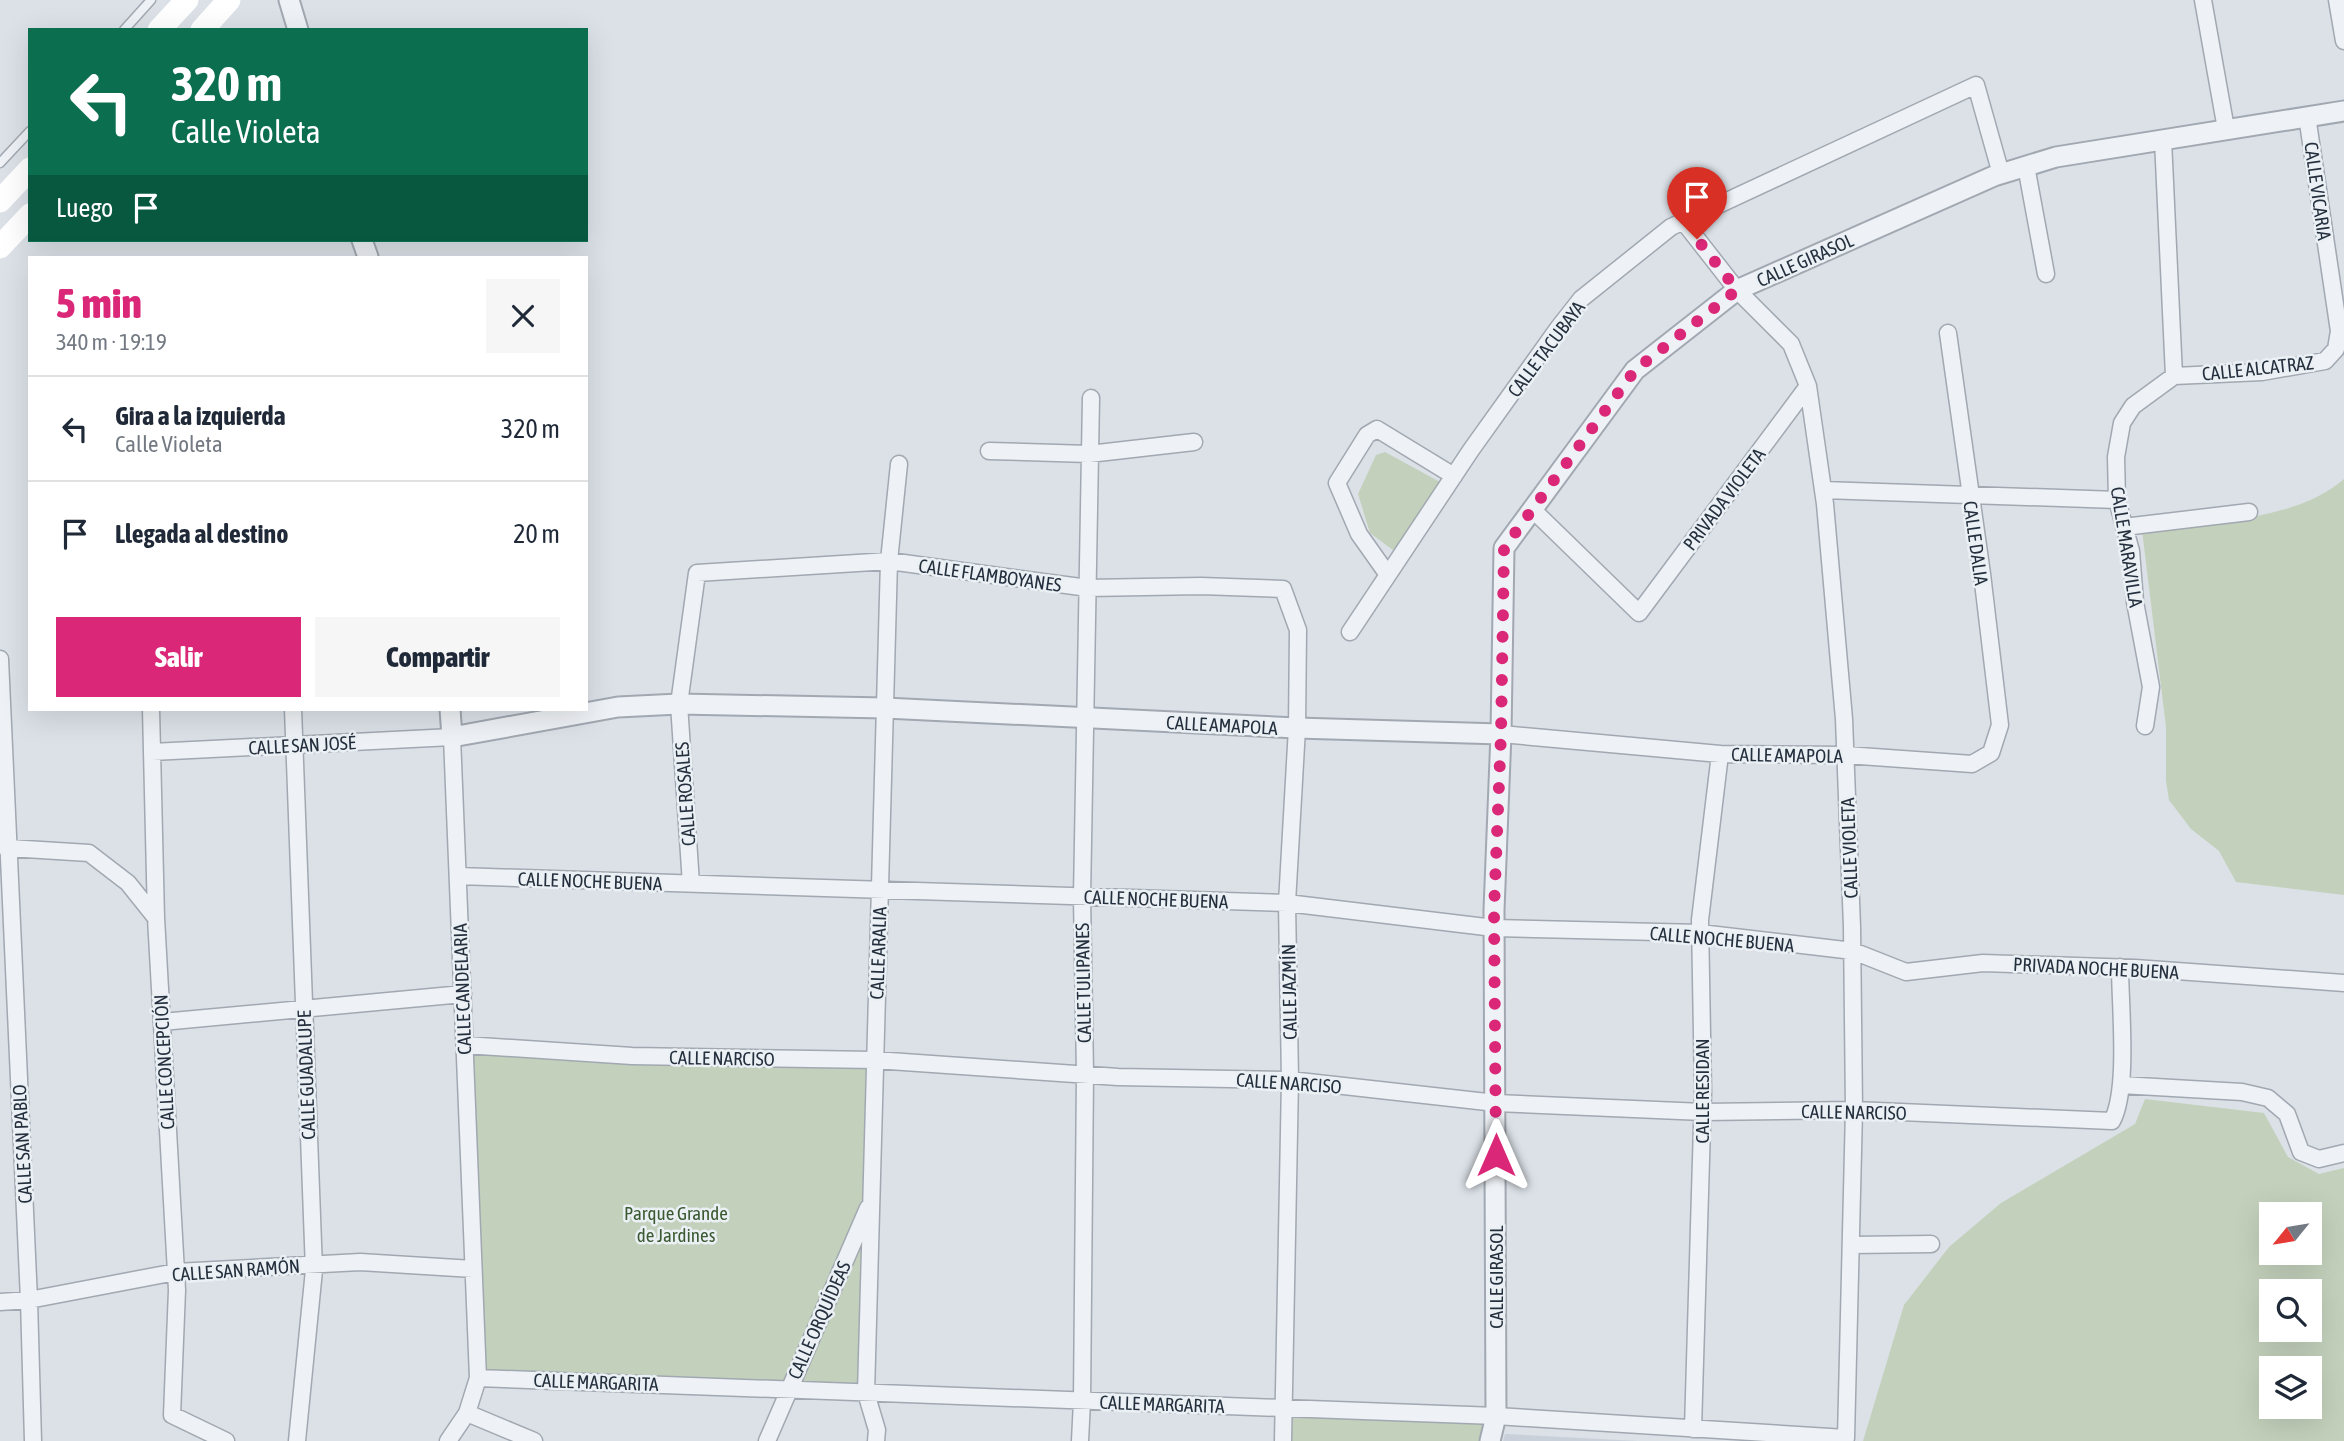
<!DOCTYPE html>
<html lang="es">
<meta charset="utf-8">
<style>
body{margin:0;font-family:"Asap Condensed",sans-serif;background:#f6f6f7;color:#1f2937;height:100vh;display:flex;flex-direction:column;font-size:26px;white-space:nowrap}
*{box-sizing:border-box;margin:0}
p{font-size:23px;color:#747a83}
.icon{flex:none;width:38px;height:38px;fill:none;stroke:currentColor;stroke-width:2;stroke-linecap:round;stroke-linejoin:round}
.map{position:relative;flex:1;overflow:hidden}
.panel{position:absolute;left:28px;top:256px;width:560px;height:455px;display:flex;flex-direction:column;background:#fff;border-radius:0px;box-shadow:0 7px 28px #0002}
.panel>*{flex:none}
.hud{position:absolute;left:28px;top:28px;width:560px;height:214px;border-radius:0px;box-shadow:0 7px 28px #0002;background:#0b6e4f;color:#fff;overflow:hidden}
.needle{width:46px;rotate:240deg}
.fabs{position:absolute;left:2259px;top:1202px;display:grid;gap:14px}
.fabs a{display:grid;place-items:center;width:63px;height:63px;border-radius:0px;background:#fff;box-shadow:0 7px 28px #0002;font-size:35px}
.pin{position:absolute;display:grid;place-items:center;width:60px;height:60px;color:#fff;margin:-72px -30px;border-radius:50% 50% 50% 0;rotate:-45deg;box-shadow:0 0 7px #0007}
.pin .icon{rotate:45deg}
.me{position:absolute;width:77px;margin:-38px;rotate:0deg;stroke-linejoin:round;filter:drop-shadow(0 0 5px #0008)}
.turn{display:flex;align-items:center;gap:24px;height:147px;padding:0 28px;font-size:32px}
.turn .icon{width:91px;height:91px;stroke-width:2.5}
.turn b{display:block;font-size:49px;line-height:60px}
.then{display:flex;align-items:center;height:66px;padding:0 28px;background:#0003;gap:14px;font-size:26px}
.round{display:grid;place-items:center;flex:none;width:74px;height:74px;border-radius:0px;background:#f6f6f7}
.head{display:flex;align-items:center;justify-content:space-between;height:119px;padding:0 28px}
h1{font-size:42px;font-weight:800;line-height:52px;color:#db2777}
.button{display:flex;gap:14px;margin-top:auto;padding:14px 28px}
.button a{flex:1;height:80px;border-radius:0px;background:#db2777;color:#fff;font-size:28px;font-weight:800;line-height:80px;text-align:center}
.button a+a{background:#f6f6f7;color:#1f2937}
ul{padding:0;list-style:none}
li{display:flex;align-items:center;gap:21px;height:105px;padding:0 28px;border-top:2px solid #e0e1e3}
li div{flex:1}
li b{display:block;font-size:26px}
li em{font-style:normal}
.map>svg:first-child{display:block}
.built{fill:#c9d0d9}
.green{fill:#c3d1bc;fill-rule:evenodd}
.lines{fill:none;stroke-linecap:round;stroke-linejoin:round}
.service-casing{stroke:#a1a8b1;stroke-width:11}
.minor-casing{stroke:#a1a8b1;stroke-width:19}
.tertiary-casing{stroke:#a1a8b1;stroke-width:23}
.service{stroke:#eef1f5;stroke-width:8}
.minor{stroke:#eef1f5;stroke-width:16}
.tertiary{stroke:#eef1f5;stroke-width:19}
.secondary{stroke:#fff;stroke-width:23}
.route{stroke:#db2777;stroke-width:12;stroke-dasharray:0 21.6}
.labels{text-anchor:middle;stroke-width:5;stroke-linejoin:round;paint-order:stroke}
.street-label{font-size:19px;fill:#25303e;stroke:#ebf0f5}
.park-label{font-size:19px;fill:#3c5a31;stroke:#ebf0f5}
</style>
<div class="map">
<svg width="2344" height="1441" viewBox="0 0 2344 1441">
<rect width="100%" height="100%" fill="#dbe1e7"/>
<path class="built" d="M 1505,1434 L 1638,1441 L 1503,1441 Z"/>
<path class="green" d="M 1385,452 L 1440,482 L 1440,493 L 1397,553 L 1370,533 L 1358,494 L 1376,455 Z
M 2344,479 L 2344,895 L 2236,882 L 2219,851 L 2191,829 L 2169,800 L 2166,781 L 2166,727 L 2142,530 C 2205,522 2295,522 2344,479 Z
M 465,1045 L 875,1060 L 866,1393 L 478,1378 Z
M 2145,1099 L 2264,1113 L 2288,1157 L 2319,1174 L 2344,1168 L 2344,1441 L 1863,1441 L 1904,1305 L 1949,1247 L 2001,1203 L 2135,1124 ZM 2310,1214 L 2310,1253 L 2272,1253 L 2272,1214 ZM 2272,1292 L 2310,1292 L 2310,1330 L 2272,1330 ZM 2272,1368 L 2310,1368 L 2310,1407 L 2272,1407 Z
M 1284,1408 L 1496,1416 L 1490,1441 L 1284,1441 Z"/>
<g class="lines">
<g class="service-casing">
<path id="service" d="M 124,30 L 151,0
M 0,163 L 30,131"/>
</g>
<g class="minor-casing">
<path id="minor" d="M 2203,0 L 2226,129
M 2337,0 L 2344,41
M 2026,166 L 2046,274
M 2174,376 L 2262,372 L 2325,361 L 2336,349 L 2339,331 L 2307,116
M 989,451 L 1089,454 L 1194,442
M 1823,490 L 2117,500
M 1532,509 L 1639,613 L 1808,386
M 2124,527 L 2249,512
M 1388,575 L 1359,534 L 1337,483 L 1367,435 L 1377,429 L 1454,476
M 1350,632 L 1471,450 L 1559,327 L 1581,299 L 1671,227 L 1976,85 L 2001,174
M 0,659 L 29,1300 L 33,1441
M 151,709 L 156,918 L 177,1290 L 172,1415 L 226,1441
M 293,709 L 314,1270 L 297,1441
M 2145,726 L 2151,687 L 2135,602 L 2131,551 L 2117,500 L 2116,457 L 2122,423 L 2133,406 L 2174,376 L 2163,140
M 1501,734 L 1720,754 L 1846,755 L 1972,764 L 1991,753 L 2000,725 L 1982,574 L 1948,333
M 152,752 L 452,737 L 478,1378 L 467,1413 L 448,1441
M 0,845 L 9,848 L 89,853 L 128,883 L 156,918
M 458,876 L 1287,903 L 1494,928 L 1700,933 L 1853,951 L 1906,972 L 1983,963 L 2135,968 L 2344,983
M 691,884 L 679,704 L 697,573 L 889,561 L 1088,588 L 1201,586 L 1283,589 L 1298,630 L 1297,728 L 1287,903 L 1290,1080 L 1283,1441
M 162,1022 L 463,994
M 465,1045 L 632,1056 L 875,1060 L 1118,1077 L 1290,1080 L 1496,1103 L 1703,1112 L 1854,1110 L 2112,1121 C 2129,1090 2120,1005 2120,967
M 2121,1085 L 2242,1092 L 2268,1098 L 2287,1114 L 2301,1152 L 2319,1159 L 2344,1153
M 1851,1245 L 1931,1244
M 0,1302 L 29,1300 L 176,1272 L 360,1262 L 473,1269
M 478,1378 L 1496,1416 L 1846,1438 L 1854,1110 L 1852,927 L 1844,719 L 1825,504 L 1808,386 L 1791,344 L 1737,290 L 1683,221
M 467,1413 L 534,1441
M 1693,1429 L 1703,1092 L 1700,920 L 1720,754
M 767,1441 L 868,1208
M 876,1441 L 877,1430 L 866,1393 L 889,561 L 899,464
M 1080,1441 L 1082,1401 L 1085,1074 L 1082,897 L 1091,398"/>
</g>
<g class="tertiary-casing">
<path id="tertiary" d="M 289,0 L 298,30
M 362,240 L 368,257
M 450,709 L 452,737 L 618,707 L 679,704 L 885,708 L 1297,728 L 1501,734
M 1490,1441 L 1496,1416 L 1494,910 L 1501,734 L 1504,548 L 1635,370 L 1737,290 L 1994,176 L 2056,157 L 2344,111"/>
</g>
<use href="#service" class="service"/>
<use href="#minor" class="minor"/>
<use href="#tertiary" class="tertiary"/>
<path class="secondary" d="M 159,30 L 187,0
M 202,30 L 229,0
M 0,201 L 30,169
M 0,247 L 30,215"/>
</g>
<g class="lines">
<path class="route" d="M 1496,1155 L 1494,910 L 1501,734 L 1504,548 L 1635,370 L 1737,290 L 1697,239"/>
</g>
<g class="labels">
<g class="street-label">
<text transform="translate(2318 191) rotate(82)" y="7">CALLE VICARIA</text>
<text transform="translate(1805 260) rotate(-24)" y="7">CALLE GIRASOL</text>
<text transform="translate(1546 349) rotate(-53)" y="7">CALLE TACUBAYA</text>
<text transform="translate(2258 368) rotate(-6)" y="7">CALLE ALCATRAZ</text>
<text transform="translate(1724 499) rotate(-53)" y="7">PRIVADA VIOLETA</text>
<text transform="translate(1976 543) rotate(82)" y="7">CALLE DALIA</text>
<text transform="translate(2127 547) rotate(81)" y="7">CALLE MARAVILLA</text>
<text transform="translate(990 575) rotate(8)" y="7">CALLE FLAMBOYANES</text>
<text transform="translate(1222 725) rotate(3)" y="7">CALLE AMAPOLA</text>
<text transform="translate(302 745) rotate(-3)" y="7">CALLE SAN JOSÉ</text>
<text transform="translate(1787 755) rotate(1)" y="7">CALLE AMAPOLA</text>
<text transform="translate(685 794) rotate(-94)" y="7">CALLE ROSALES</text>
<text transform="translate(1849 848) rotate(-92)" y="7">CALLE VIOLETA</text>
<text transform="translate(590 881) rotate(2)" y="7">CALLE NOCHE BUENA</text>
<text transform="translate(1156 899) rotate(2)" y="7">CALLE NOCHE BUENA</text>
<text transform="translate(1722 939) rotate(5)" y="7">CALLE NOCHE BUENA</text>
<text transform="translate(878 953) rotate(-88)" y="7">CALLE ARALIA</text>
<text transform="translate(2096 968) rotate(3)" y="7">PRIVADA NOCHE BUENA</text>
<text transform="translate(1083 983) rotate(-91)" y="7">CALLE TULIPANES</text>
<text transform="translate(462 989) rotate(-92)" y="7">CALLE CANDELARIA</text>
<text transform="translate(1289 992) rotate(-91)" y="7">CALLE JAZMÍN</text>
<text transform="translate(722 1058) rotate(1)" y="7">CALLE NARCISO</text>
<text transform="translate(164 1062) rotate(-93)" y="7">CALLE CONCEPCIÓN</text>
<text transform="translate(306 1075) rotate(-92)" y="7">CALLE GUADALUPE</text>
<text transform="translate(1289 1083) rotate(4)" y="7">CALLE NARCISO</text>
<text transform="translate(1702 1091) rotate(-90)" y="7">CALLE RESIDAN</text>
<text transform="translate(1854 1112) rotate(1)" y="7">CALLE NARCISO</text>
<text transform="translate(22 1144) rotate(-93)" y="7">CALLE SAN PABLO</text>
<text transform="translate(236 1270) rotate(-4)" y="7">CALLE SAN RAMÓN</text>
<text transform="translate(1496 1277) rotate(-90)" y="7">CALLE GIRASOL</text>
<text transform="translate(819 1320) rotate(-66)" y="7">CALLE ORQUÍDEAS</text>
<text transform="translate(596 1382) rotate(2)" y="7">CALLE MARGARITA</text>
<text transform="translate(1162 1404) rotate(2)" y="7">CALLE MARGARITA</text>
</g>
<g class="park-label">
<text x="676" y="1220">Parque Grande<tspan x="676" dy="22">de Jardines</tspan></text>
</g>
</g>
</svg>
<div class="fabs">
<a><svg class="needle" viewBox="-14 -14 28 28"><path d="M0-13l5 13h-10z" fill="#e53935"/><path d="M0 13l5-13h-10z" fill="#747a83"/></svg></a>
<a><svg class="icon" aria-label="search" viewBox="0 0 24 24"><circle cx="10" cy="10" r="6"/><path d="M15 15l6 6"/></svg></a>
<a><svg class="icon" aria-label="layers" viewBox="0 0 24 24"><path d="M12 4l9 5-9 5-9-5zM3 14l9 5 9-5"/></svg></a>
</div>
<div class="pin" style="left:1697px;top:239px;background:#d93025"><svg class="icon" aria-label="arrive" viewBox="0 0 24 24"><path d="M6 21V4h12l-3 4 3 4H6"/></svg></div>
<svg class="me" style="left:1496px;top:1155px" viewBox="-20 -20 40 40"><path d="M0-17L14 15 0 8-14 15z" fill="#db2777" stroke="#fff" stroke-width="4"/></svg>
<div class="hud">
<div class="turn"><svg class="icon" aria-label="left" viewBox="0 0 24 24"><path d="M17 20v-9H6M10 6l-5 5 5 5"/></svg><div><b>320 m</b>Calle Violeta</div></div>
<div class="then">Luego<svg class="icon" aria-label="arrive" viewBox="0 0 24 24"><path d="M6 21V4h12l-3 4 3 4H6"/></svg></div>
</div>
<section class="panel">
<div class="head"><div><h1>5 min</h1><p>340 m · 19:19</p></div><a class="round"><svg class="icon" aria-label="close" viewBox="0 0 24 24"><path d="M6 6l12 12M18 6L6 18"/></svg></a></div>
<ul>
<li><svg class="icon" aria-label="left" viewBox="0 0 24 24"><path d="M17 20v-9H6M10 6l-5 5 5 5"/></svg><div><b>Gira a la izquierda</b><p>Calle Violeta</p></div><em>320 m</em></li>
<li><svg class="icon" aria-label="arrive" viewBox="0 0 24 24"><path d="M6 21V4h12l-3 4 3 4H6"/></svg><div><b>Llegada al destino</b></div><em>20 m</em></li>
</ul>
<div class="button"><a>Salir</a><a>Compartir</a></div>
</section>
</div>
